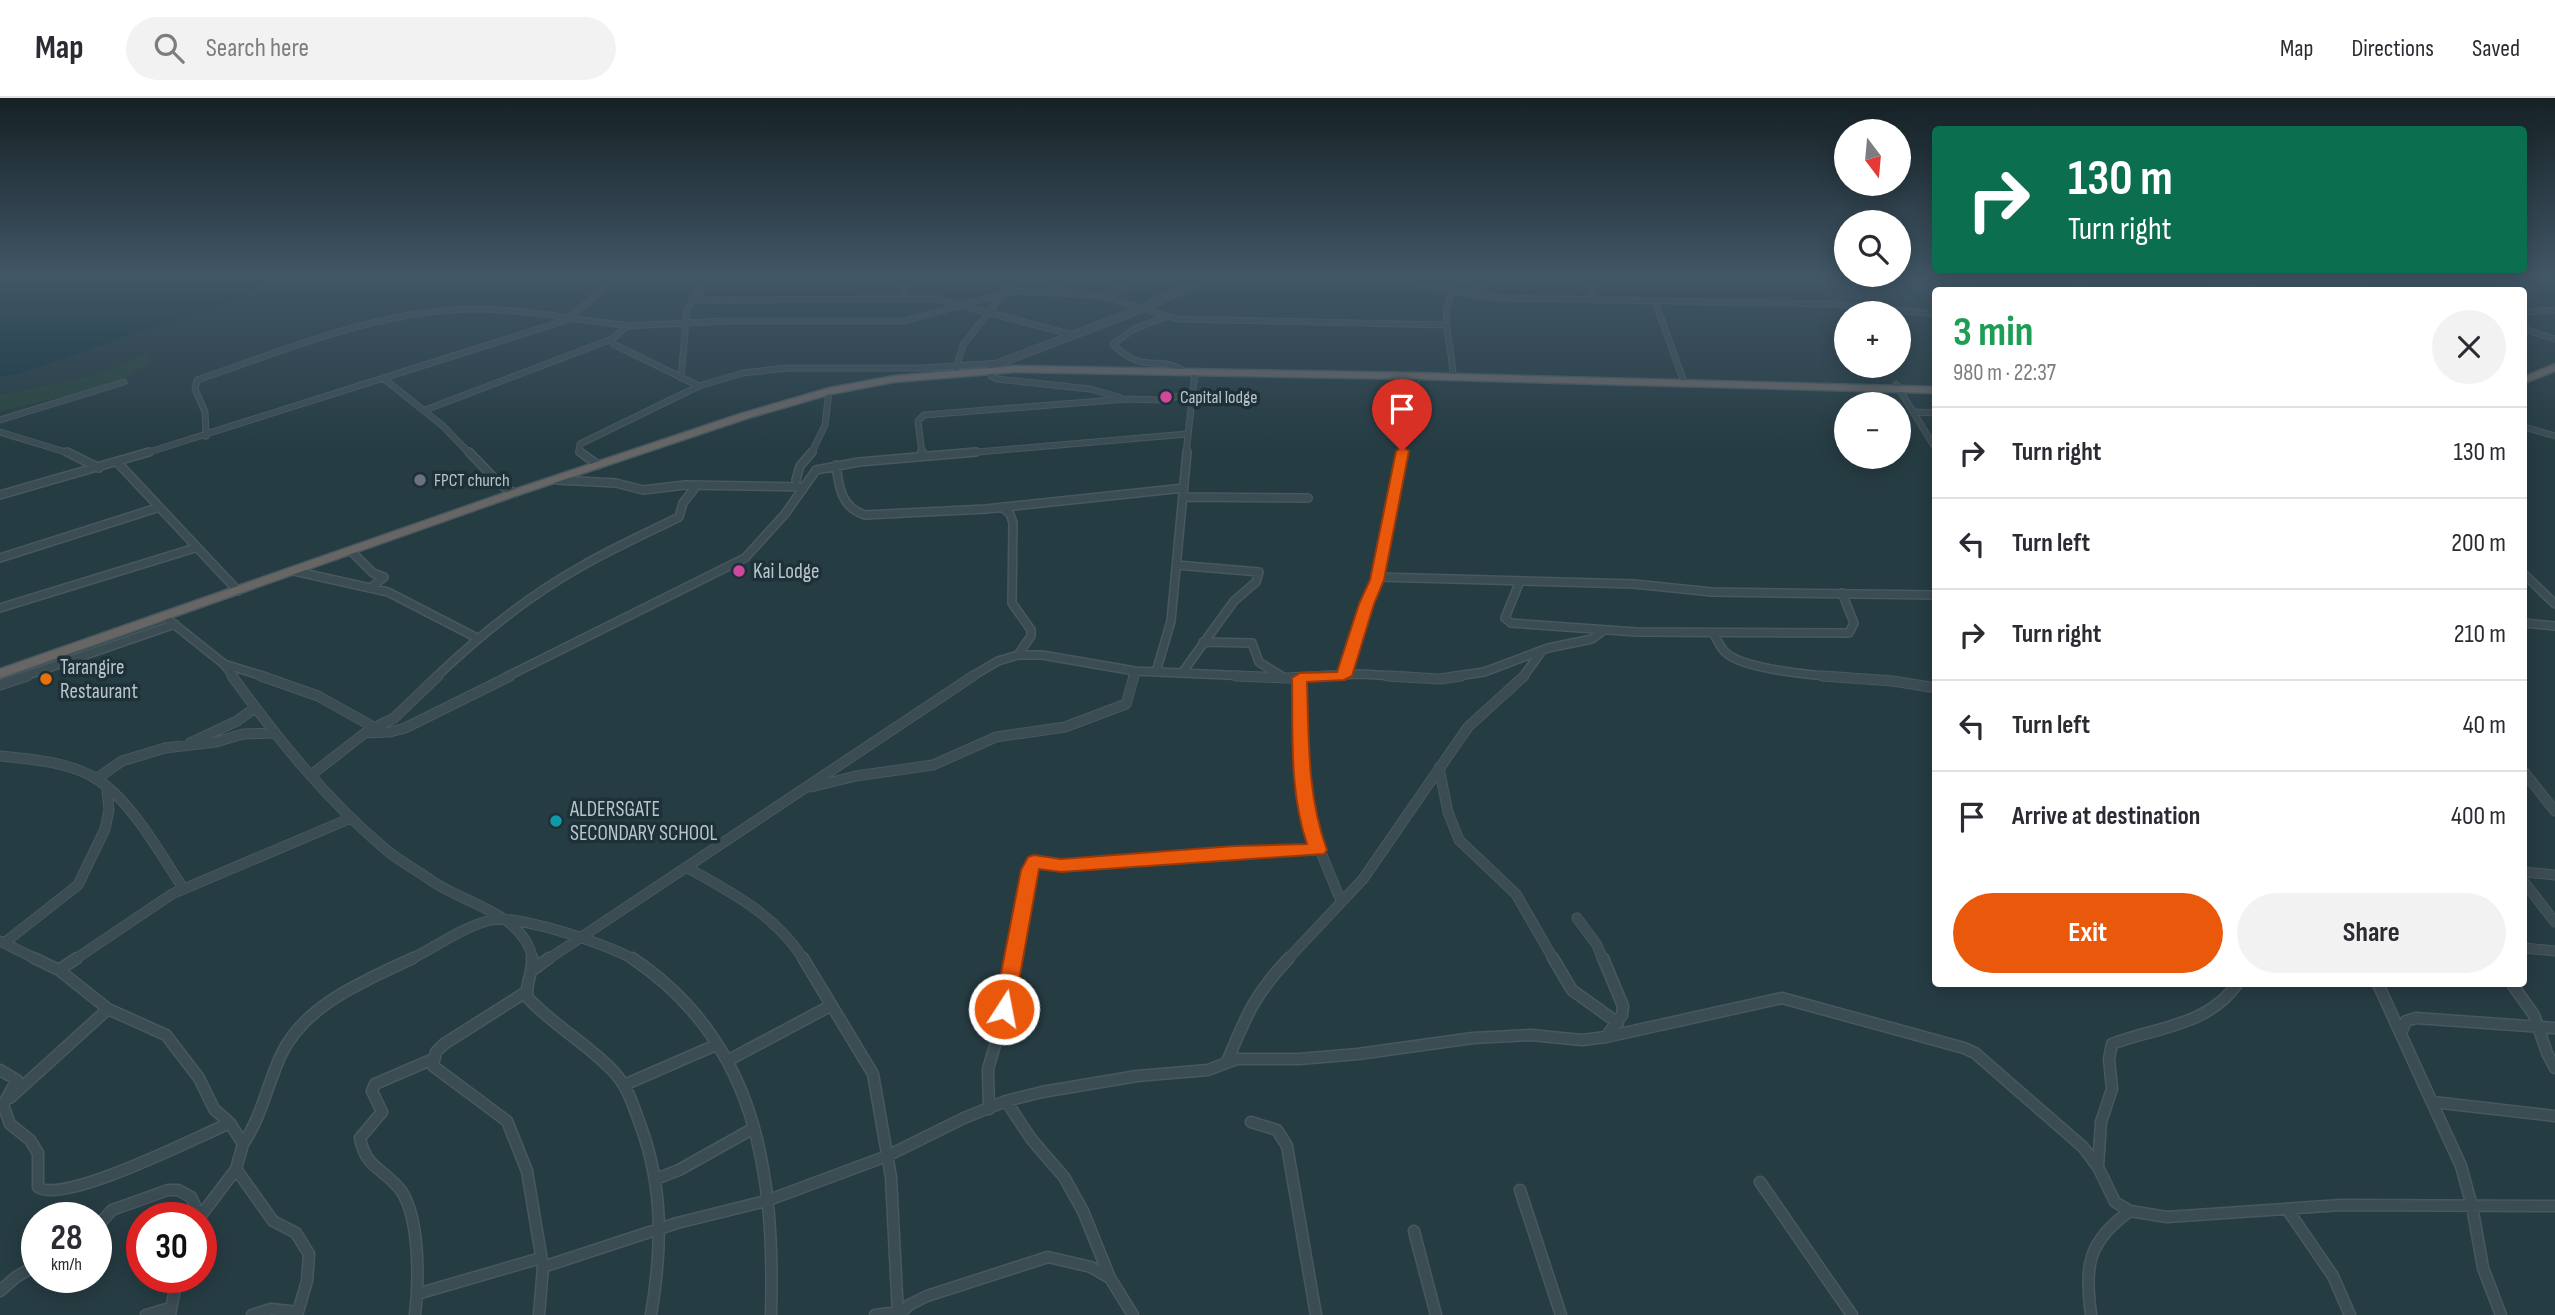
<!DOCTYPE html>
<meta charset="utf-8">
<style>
body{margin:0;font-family:"Sofia Sans Condensed",sans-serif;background:#f2f2f3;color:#2b2b33;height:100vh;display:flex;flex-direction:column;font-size:26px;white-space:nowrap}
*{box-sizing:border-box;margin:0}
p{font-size:23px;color:#7c7c81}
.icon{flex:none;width:38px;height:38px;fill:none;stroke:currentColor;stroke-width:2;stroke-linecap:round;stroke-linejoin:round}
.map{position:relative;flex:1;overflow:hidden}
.side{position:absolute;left:1932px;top:189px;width:595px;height:700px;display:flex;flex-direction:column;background:#fff;border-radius:7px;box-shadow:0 4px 18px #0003}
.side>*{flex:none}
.top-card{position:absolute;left:1932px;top:28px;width:595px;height:147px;border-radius:7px;box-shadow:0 4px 18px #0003;background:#0b6e4f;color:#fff;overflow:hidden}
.needle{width:46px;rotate:164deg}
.controls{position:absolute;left:1834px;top:21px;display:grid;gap:14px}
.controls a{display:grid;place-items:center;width:77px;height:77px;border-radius:50%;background:#fff;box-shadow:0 4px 18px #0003;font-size:35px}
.speed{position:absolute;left:21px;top:1104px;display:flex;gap:14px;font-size:35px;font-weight:700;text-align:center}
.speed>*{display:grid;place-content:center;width:91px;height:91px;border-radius:50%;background:#fff;box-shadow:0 4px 18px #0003;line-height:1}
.speed small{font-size:18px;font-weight:400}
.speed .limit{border:10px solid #d22;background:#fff;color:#111}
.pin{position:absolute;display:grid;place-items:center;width:60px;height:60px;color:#fff;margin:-72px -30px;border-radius:50% 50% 50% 0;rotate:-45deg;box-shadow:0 0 7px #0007}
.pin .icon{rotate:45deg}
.me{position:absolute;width:77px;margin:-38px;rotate:11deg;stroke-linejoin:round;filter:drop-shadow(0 0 5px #0008)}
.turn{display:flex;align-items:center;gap:24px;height:147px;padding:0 21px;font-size:32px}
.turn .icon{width:91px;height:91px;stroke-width:2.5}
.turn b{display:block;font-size:49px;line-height:60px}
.round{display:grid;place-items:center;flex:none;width:74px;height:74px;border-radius:37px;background:#f2f2f3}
.summary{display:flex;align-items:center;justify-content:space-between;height:119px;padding:0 21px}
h1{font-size:42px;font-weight:700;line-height:52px;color:#1e9e55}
.cta{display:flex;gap:14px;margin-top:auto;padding:14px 21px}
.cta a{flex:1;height:80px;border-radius:42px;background:#ea580c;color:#fff;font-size:28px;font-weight:700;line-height:80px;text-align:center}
.cta a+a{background:#f2f2f3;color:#2b2b33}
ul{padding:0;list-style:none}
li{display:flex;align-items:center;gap:21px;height:91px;padding:0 21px;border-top:2px solid #e1e1e2}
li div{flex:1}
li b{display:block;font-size:26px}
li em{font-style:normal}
header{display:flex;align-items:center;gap:42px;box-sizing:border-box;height:98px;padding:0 35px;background:#fff;border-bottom:2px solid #e1e1e2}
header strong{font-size:33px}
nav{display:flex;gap:38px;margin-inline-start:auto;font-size:24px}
.search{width:490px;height:63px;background:#f2f2f3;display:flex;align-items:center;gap:18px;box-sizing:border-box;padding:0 24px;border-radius:38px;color:#7c7c81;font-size:26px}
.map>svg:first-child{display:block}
.green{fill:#28443e}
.water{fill:#183742}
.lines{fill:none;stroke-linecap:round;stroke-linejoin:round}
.minor-far3-casing{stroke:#47585f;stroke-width:7}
.minor-far2-casing{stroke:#47585f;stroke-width:10}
.minor-far1-casing{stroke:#47585f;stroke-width:11}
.minor-casing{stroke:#47585f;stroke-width:13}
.tertiary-casing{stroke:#47585f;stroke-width:9}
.trunk-casing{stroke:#485960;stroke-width:3}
.minor-far3{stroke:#3b4c52;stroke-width:5}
.minor-far2{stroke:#3b4c52;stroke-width:7}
.minor-far1{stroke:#3b4c52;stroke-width:9}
.minor{stroke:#3b4c52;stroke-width:10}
.tertiary{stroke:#3b4c52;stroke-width:7}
.trunk{fill:#686665;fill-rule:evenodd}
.route{fill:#ea580c;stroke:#983908;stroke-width:2}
.hotel-dot{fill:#d1479c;stroke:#1f3138;stroke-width:2.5}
.worship-dot{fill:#6b7280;stroke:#1f3138;stroke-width:2.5}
.food-dot{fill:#e8710a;stroke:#1f3138;stroke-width:2.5}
.culture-dot{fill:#0f9aa8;stroke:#1f3138;stroke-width:2.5}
.labels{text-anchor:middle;stroke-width:7;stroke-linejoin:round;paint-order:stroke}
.far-poi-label{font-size:18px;fill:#b8c6cc;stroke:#1f3138;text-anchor:start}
.poi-label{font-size:21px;fill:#b8c6cc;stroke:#1f3138;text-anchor:start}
</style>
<header>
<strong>Map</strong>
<div class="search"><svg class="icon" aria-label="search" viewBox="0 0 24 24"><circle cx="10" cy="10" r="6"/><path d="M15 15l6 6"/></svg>Search here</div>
<nav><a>Map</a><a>Directions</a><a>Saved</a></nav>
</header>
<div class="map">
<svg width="2555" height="1217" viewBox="0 0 2555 1217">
<rect width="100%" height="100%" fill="#263c43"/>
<path class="green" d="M 144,257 L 152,264 L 117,284 L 98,291 L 0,313 L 0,297 L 96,277 Z"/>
<path class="water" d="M 0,178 L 264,178 L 251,196 L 18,276 L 0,279 Z"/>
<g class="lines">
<g class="minor-far3-casing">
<path id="minor-far3" d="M 1054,178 L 1064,182
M 1395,178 L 1452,193 L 1499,200 L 1834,206 L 1936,216
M 1479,178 L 1479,198
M 1960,178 L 1966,192
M 1971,178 L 1975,192
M 2174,178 L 2267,192
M 2354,178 L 2365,192
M 2066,192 L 2082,183 L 2113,183
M 2494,192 L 2527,178
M 1452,193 C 1439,221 1453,250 1453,279
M 1052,194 L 1069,178
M 1105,199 L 1143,178
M 903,200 L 909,178
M 692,202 L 938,201 L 1073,237
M 1592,202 L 1596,178
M 1655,203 L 1684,284
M 2524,214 L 2555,212
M 1165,219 L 1134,231 L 1113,246 C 1144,278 1159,256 1184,273
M 625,228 L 726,223 L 904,223 L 1013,193 L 1099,197 L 1177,221 L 1446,227
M 2524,231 L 2555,241
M 956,270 L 963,247 L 1017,178
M 991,272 L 991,278 L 997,281 L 1090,291 L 1119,299
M 383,280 L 443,328 L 470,356
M 681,280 L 687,211 L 710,178
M 1896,286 L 1936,351
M 425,312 L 612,241
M 1915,314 L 1936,315
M 0,322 L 124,284
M 2524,329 L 2555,338
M 0,334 L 72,356
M 206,338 L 205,314 L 195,291 L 197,282 C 288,251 383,210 481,211 C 528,212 577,222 624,227 L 625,230 L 612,241 L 613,246 L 699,288
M 143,356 L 567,222 L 618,178
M 583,356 L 579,353 L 580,346 L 699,288 L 743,275 L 787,270 L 924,270 L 1000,265
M 811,356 L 825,327 L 829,293
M 922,356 L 918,323 L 924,317 L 1127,301 L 1161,302 L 1192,295
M 955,356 L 1187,336
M 1186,356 L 1195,274
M 1401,356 L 1406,319 L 1417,278"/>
</g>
<g class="minor-far2-casing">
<path id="minor-far2" d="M 67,354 L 99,370
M 469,354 L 501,387 L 514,395
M 580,354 L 598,367
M 922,354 L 922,358
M 118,365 L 238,493
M 836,367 C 839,390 841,409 865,417 L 986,411 L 1184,390
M 557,382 L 616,385 L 643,392 L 685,387 L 804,389
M 796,382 L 800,368 L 812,354
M 0,397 L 149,354
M 1184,399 L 1308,400
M 1002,409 L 1010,416 L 1013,425 L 1012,505 L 1031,532 L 1031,538 L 1018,557
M 351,453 L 373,475 L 384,479 L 372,489
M 0,460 L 157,410
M 1176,467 L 1259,474 L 1256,484 L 1234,503 L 1182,575
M 294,473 L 388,494 L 477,540
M 2524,476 L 2555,506
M 1378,479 L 1634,486 L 1712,494 L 1936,497
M 1520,483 L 1505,520 L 1511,525 L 1636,534 L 1849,535 L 1854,525 L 1842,495
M 0,510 L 195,450
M 165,519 L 224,566 L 234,579
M 2524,525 L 2555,528
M 1713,535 C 1717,541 1720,549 1725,554 C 1743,572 1820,578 1845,579
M 1203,544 L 1252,545 L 1259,564 L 1283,579
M 224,566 L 266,579
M 1156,574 L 1171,523 L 1187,354
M 1344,578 L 1366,506 L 1377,482 L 1402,354
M 22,579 L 175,526
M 436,579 C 480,537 528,498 582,468 C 613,450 647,435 679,419 L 683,405 L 697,387
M 506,579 L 745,460 L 785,416 L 816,372 L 859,364 L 976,354
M 971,579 L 998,563 L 1018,557 L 1042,557 L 1135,573 L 1274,579
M 1133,579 L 1135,573
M 1296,579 L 1360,576 L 1415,579
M 1450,579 L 1484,574 L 1548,550 L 1592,541 L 1604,532
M 1523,579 L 1541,554"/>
</g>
<g class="minor-far1-casing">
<path id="minor-far1" d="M 232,578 C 277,640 325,700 384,750 C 398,762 416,772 432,783 C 467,807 524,815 533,862
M 261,578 L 318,598 L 370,627 L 368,633 L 394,620 L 438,578
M 1236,578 L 1286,580 L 1328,578
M 1387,578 L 1440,581 L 1461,578
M 1822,578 L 1893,583 L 1936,590
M 1300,580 L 1300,664 L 1308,723 L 1341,803
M 0,587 L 27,578
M 190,645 L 237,623 L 255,610
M 0,658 C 30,661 69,664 95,680 C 131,702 160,755 183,790
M 1439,670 L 1448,714 L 1459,742 L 1516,796 L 1554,862
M 2524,674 L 2555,713
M 311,677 L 365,635 L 390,634 L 405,630 L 510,578
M 96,681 L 122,663 L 165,650 L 216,644 L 243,636 L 273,635
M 811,689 L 856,678 L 933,667 L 996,639 L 1065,629 L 1126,606 L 1134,578
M 686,769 C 731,794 776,817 804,862
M 2524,774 L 2555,777
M 2524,784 L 2555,824
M 1577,820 L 1597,847 L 1603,862
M 0,843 L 38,862
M 4,845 L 78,787 L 105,731 L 109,712 L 107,692
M 2524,850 L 2555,853
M 74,862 L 172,796 L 351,720
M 409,862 C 436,849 462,829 491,822 C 516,816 612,847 634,862
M 547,862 L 973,578
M 1014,862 L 1033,765 L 1061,767 L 1234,754 L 1318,752
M 1287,862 L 1363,781 L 1468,629 L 1524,578"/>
</g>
<g class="minor-casing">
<path id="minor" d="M 34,860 L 59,872 L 108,911 L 166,937 L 199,980 L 214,1011 L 230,1025 L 243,1046 L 236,1071 L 199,1120
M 532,860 C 534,874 524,887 528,900 C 554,928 588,946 614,974 C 628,989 633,1007 640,1026 C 664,1090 662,1151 651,1217
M 632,860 C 758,944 775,1077 771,1217
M 803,860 L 873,976 L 891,1079 L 898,1217
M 1553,860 L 1572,892 L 1618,925
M 1603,860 L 1623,908 L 1622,917 L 1606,939
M 534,871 L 549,860
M 59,872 L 77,860
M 2378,886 L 2461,1068 L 2472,1108 L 2483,1170 L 2501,1217
M 2512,886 L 2534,917 L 2547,955 L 2555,970
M 526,894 L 444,946 L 436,954 L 433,968 L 507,1023 L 527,1073 L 543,1169 L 539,1217
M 2401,935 L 2406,923 L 2416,920 L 2555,930
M 727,963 L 830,908
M 1227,964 C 1246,918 1254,897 1289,860
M 0,972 L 17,982 L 3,1007 L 10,1026 L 30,1042 L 38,1055 L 38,1089 C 62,1108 199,1038 230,1025
M 624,987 L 716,947
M 10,1000 L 108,911
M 1006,1003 L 1032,1042 L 1064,1079 L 1083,1113 L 1110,1180
M 2433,1004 L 2555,1018
M 989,1011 L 988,971 L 999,934 L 1014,860
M 1251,1024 L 1277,1032 L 1287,1048 L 1316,1217
M 243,1046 C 262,1018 267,987 281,957 C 305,906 365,883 413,860
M 2098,1069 L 2101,1024 L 2112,991 L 2109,961 L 2112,946 C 2156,929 2208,928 2237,886
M 236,1071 L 273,1123 L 296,1135 L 309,1156 L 307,1183 L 297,1217
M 656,1081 L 679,1072 L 754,1030
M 1760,1084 L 1852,1217
M 1520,1092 L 1561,1217
M 2287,1111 L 2333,1178 L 2350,1217
M 96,1130 L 112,1112 L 168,1092 L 178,1092 L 191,1099 L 200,1118
M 1414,1133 L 1436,1217
M 543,1169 L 677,1125 L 766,1103 L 887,1058 L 964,1020 L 1006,1003 L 1042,994 L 1137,978 L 1208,972 L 1237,961 L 1299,961 L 1358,956 L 1473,940 L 1531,937 L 1582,942 L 1606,939 L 1782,900 L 1964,950 L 1975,955 L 2083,1049 L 2098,1069 L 2115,1104 L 2130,1113 L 2167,1119 L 2341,1107 L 2555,1108
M 0,1193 L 16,1179 L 37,1167
M 417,1196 L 541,1160
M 146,1217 L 170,1210
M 170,1217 L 177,1180
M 252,1217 L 271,1211 L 298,1214
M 415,1217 C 419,1184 420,1123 402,1094 C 386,1071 366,1072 360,1040 L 382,1014 L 372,993 L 375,986 L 433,961
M 875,1217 L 898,1214
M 899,1217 L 909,1207 L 927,1198 L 1048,1159 L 1091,1169 L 1110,1180 L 1133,1217
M 2091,1217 C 2085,1167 2087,1144 2130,1113"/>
</g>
<g class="tertiary-casing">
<path id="tertiary" d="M 991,272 L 1000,265 L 1141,211 L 1211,178"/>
</g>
<g class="trunk-casing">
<path id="trunk" d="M 2555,266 L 2555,273 L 2524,285 L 2524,279 Z
M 1015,268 L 1417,275 L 1936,289 L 1936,295 L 1417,281 L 1015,274 L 894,284 L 831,296 L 748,320 L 518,397 L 0,580 L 0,571 L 510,393 L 740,316 L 829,290 L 894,278 Z"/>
</g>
<use href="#minor-far3" class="minor-far3"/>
<use href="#minor-far2" class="minor-far2"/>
<use href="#minor-far1" class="minor-far1"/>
<use href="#minor" class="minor"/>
<use href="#tertiary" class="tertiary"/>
<use href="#trunk" class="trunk"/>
</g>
<linearGradient id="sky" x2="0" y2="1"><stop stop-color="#152125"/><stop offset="0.51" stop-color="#415666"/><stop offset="1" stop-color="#415666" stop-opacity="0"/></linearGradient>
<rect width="2555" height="348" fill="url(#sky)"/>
<path class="route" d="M 1402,349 L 1409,353 L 1384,482 L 1374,506 L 1352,578 L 1344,582 L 1307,584 C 1309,642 1307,697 1327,752 L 1324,756 L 1061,774 L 1039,771 L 1014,911 L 1011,916 L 1004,918 L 997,916 L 994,911 L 1021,772 L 1028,759 L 1034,757 L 1061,761 L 1234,748 L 1307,746 C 1289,693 1293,636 1292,580 L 1300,575 L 1337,574 L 1359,506 L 1370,482 L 1396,353 Z"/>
<g class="hotel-dot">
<circle cx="1166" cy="299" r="7"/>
<circle cx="739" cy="473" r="7"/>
</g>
<circle class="worship-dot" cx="420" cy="382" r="7"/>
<circle class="food-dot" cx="46" cy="581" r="7"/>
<circle class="culture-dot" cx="556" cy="723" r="7"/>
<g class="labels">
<g class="far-poi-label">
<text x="1180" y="305">Capital lodge</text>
<text x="434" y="388">FPCT church</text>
</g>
<g class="poi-label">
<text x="753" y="480">Kai Lodge</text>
<text x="60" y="576">Tarangire<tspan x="60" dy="24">Restaurant</tspan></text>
<text x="570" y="718">ALDERSGATE<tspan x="570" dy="24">SECONDARY SCHOOL</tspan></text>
</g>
</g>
</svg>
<div class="controls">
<a><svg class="needle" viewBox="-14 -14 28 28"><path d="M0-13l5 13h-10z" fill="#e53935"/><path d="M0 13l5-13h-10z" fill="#7c7c81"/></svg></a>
<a><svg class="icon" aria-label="search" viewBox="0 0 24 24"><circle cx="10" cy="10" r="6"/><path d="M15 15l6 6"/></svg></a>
<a>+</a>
<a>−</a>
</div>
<div class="speed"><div>28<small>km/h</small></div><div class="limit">30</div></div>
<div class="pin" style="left:1402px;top:353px;background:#d93025"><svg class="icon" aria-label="arrive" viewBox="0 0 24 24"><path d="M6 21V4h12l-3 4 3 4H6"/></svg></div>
<svg class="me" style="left:1004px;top:911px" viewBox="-20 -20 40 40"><circle r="17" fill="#ea580c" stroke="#fff" stroke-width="3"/><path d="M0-11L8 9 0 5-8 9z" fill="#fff"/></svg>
<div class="top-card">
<div class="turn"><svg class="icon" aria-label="right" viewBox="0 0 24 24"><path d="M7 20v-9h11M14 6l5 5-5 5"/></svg><div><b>130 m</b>Turn right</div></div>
</div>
<section class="side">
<div class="summary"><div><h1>3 min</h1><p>980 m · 22:37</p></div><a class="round"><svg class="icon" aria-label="close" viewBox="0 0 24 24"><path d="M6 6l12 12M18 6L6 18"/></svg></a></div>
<ul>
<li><svg class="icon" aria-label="right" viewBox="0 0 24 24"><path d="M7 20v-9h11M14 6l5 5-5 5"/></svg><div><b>Turn right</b></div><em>130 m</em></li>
<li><svg class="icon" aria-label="left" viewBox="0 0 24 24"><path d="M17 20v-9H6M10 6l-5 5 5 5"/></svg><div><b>Turn left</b></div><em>200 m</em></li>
<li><svg class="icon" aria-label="right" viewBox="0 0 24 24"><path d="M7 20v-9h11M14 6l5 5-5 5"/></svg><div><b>Turn right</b></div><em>210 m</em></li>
<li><svg class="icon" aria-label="left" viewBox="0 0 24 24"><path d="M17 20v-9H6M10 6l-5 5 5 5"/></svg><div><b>Turn left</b></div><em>40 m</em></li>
<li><svg class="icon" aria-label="arrive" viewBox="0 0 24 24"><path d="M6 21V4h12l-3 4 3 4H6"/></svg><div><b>Arrive at destination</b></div><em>400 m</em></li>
</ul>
<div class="cta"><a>Exit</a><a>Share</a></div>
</section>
</div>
